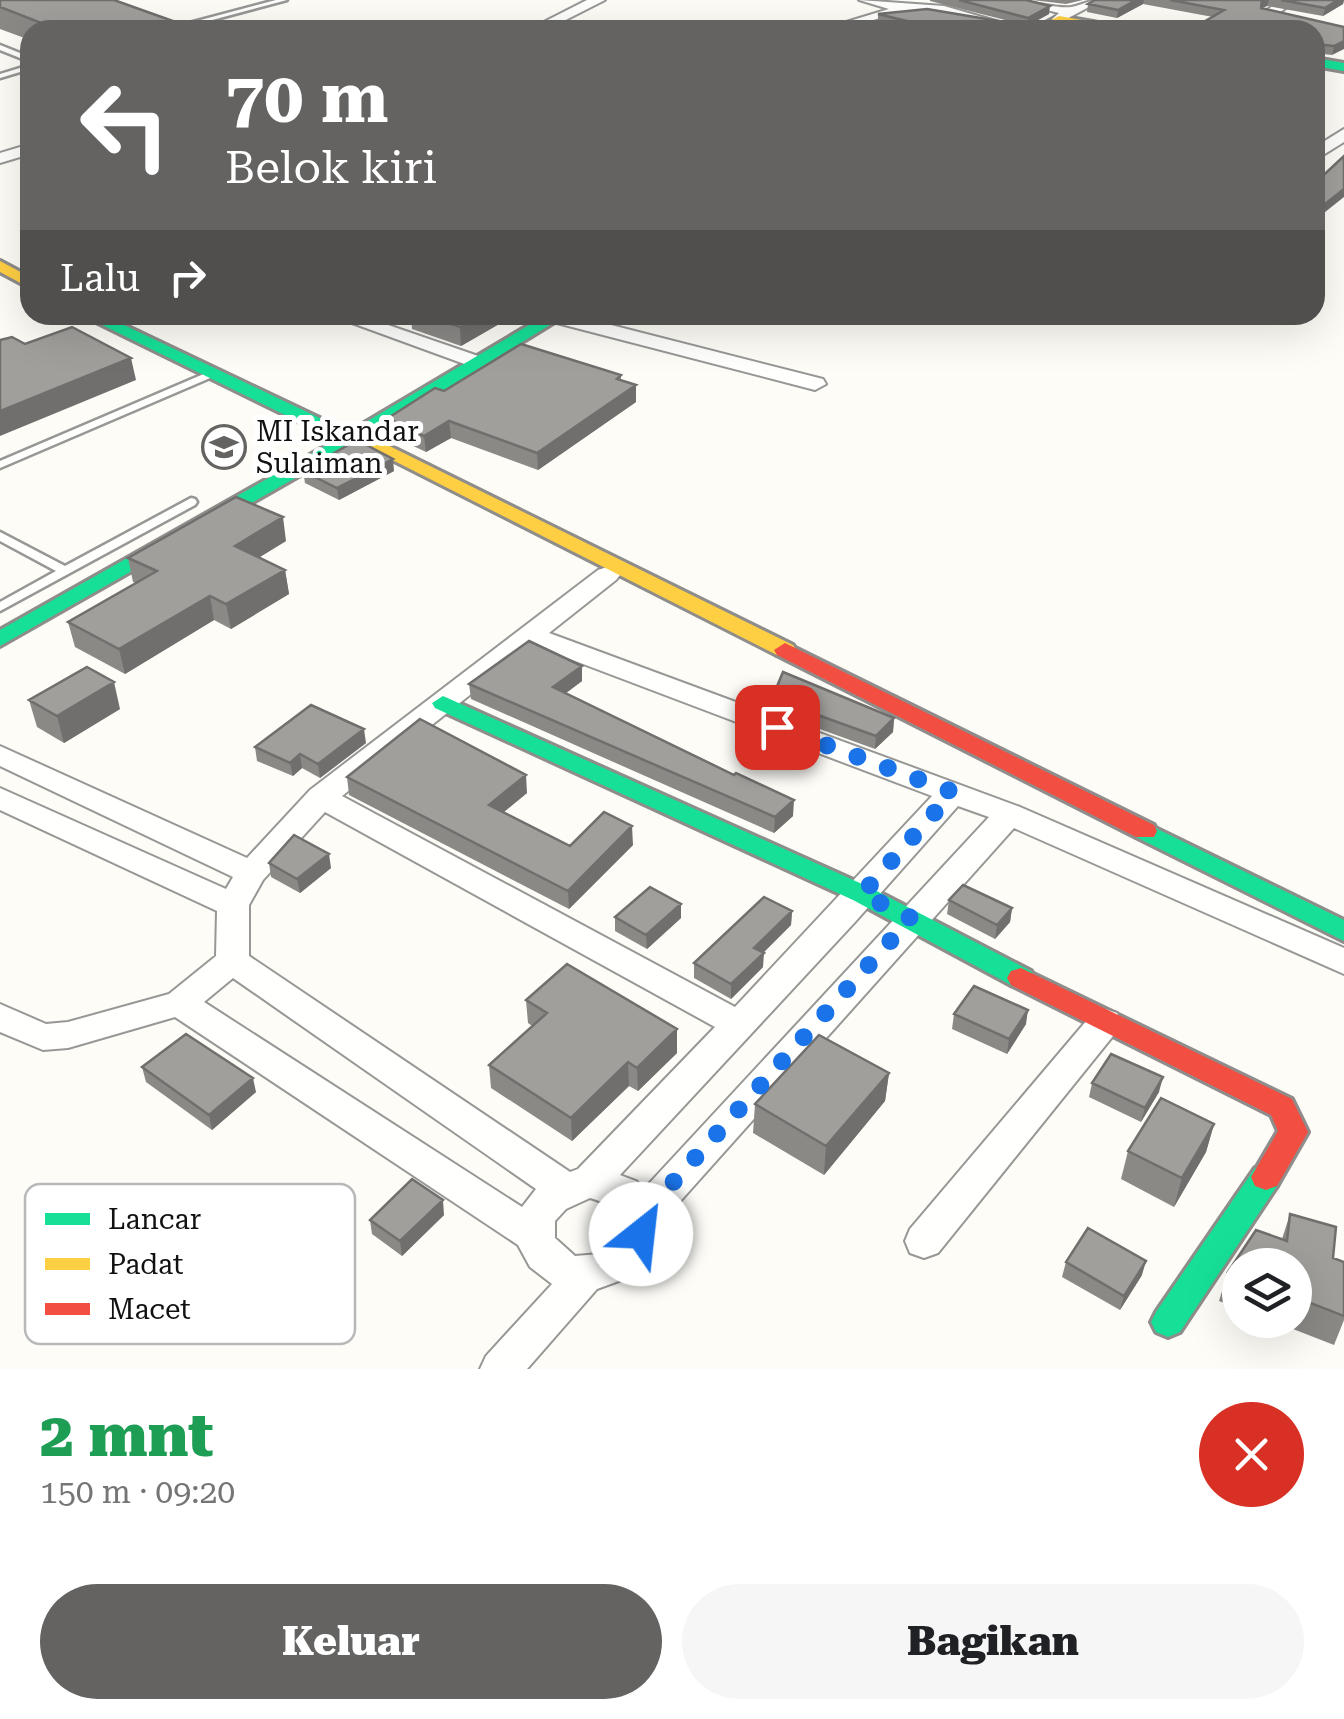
<!DOCTYPE html>
<html lang="id">
<meta charset="utf-8">
<style>
body{margin:0;font-family:"Roboto Serif",serif;background:#f6f6f6;color:#202124;height:100vh;display:flex;flex-direction:column;font-size:38px;white-space:nowrap}
*{box-sizing:border-box;margin:0}
p{font-size:32px;color:#757577}
.icon{flex:none;width:55px;height:55px;fill:none;stroke:currentColor;stroke-width:2;stroke-linecap:round;stroke-linejoin:round}
.map{position:relative;height:1369px;overflow:hidden}
.details{display:flex;flex-direction:column;background:#fff;flex:1}
.details>*{flex:none}
.banner{position:absolute;left:20px;top:20px;width:1305px;height:305px;border-radius:30px;box-shadow:0 10px 40px #0002;background:#646362;color:#fff;overflow:hidden}
.tools{position:absolute;left:1222px;top:1248px;display:grid;gap:20px}
.tools a{display:grid;place-items:center;width:90px;height:90px;border-radius:50%;background:#fff;box-shadow:0 10px 40px #0002;font-size:50px}
.pin{position:absolute;display:grid;place-items:center;width:85px;height:85px;color:#fff;margin:-42px;border-radius:20px;box-shadow:0 5px 15px #0006}
.me{position:absolute;width:110px;margin:-55px;rotate:29deg;stroke-linejoin:round;filter:drop-shadow(0 0 8px #0008)}
.turn{display:flex;align-items:center;gap:35px;height:210px;padding:0 40px;font-size:45px}
.turn .icon{width:130px;height:130px;stroke-width:2.5}
.turn b{display:block;font-size:70px;line-height:85px}
.then{display:flex;align-items:center;height:95px;padding:0 40px;background:#0003;gap:20px;font-size:38px}
.round{display:grid;place-items:center;flex:none;width:105px;height:105px;border-radius:52px;background:#f6f6f6}
.headline{display:flex;align-items:center;justify-content:space-between;height:170px;padding:0 40px}
h1{font-size:60px;font-weight:800;line-height:75px;color:#1e9e55}
.action{display:flex;gap:20px;margin-top:auto;padding:20px 40px}
.action a{flex:1;height:115px;border-radius:60px;background:#646362;color:#fff;font-size:40px;font-weight:800;line-height:115px;text-align:center}
.action a+a{background:#f6f6f6;color:#202124}
.map>svg:first-child{display:block}
.lines{fill:none;stroke-linecap:round;stroke-linejoin:round}
.lane-casing{stroke:#979795;stroke-width:5}
.street-casing{stroke:#979795;stroke-width:4}
.fast-casing{stroke:#8e8d8b;stroke-width:6}
.slow-casing{stroke:#8e8d8b;stroke-width:6}
.jam-casing{stroke:#8e8d8b;stroke-width:6}
.lane{fill:#fffffe;fill-rule:evenodd}
.street{fill:#fffffe;fill-rule:evenodd}
.fast{fill:#16e098;fill-rule:evenodd}
.slow{fill:#ffcf43;fill-rule:evenodd}
.jam{fill:#f24e42;fill-rule:evenodd}
.wall{fill:#8a8986}
.shaded-wall{fill:#716f6d}
.building{fill:#a19f9c;stroke:#716f6d;stroke-width:2.5}
.route{stroke:#1a73e8;stroke-width:18;stroke-dasharray:0 32.4}
.labels{text-anchor:middle;stroke-width:10;stroke-linejoin:round;paint-order:stroke}
.poi-label{font-size:28px;fill:#111;stroke:#fff;text-anchor:start}
.key{fill:#fff;stroke:#b8b8b8;stroke-width:2.5}
.key-label{font-size:28px;fill:#111}
</style>
<div class="map">
<svg width="1344" height="1369" viewBox="0 0 1344 1369">
<rect width="100%" height="100%" fill="#fdfcf7"/>
<g class="lines">
<g class="lane-casing">
<path id="lane" d="M 276,0 L 287,0 L 175,30 L 163,30 Z
M 0,45 L 30,57 L 30,62 L 0,50 Z
M 30,65 L 30,69 L 0,78 L 0,74 Z
M 213,370 L 218,373 L 217,375 L 0,468 L 0,461 Z
M 191,498 L 195,499 L 197,502 L 195,505 L 0,611 L 0,602 L 56,571 L 0,541 L 0,532 L 65,566 Z"/>
</g>
<g class="street-casing">
<path id="street" d="M 587,0 L 605,0 L 546,30 L 528,30 Z
M 859,0 L 944,6 L 1027,30 C 987,30 952,12 912,13 C 881,14 852,30 820,30 L 889,9 Z
M 1006,0 C 1023,0 1059,9 1071,7 C 1083,5 1087,0 1102,0 L 1059,23 L 1052,19 L 1059,13 Z
M 1281,0 L 1297,0 L 1255,30 L 1239,30 Z
M 1344,129 L 1344,142 L 1315,160 L 1315,147 Z
M 30,144 L 30,154 L 0,163 L 0,153 Z
M 359,315 L 484,358 L 487,362 L 477,368 L 470,366 L 333,316 Z
M 547,315 L 572,315 L 823,379 L 826,384 L 815,390 L 549,321 Z
M 607,567 L 620,575 L 616,580 L 549,633 L 1020,807 L 1344,948 L 1344,974 L 1014,828 L 659,1225 L 645,1261 L 627,1278 L 597,1289 L 527,1369 L 480,1369 L 486,1356 L 552,1284 L 530,1267 L 518,1245 L 175,1017 L 68,1048 L 43,1050 L 0,1032 L 0,1004 L 46,1024 L 68,1022 L 169,994 L 216,956 L 217,911 L 0,810 L 0,788 L 226,889 L 233,877 L 0,766 L 0,746 L 247,858 L 310,790 L 598,570 ZM 533,645 L 932,796 L 735,1007 L 342,796 ZM 958,806 L 989,817 L 644,1189 L 636,1181 L 620,1175 L 855,922 ZM 325,812 L 715,1027 L 578,1169 L 570,1172 L 249,956 L 249,905 L 263,880 ZM 233,978 L 536,1189 L 522,1207 L 204,1002 ZM 590,1198 C 610,1204 619,1208 621,1230 L 599,1254 L 575,1256 L 555,1238 L 555,1221 L 566,1209 Z
M 1105,1009 L 1117,1013 L 1122,1022 L 1117,1031 L 938,1253 L 924,1258 L 910,1253 L 905,1241 L 910,1229 L 1093,1013 Z"/>
</g>
<g class="fast-casing">
<path id="fast" d="M 1315,58 L 1344,63 L 1344,71 L 1315,66 Z
M 82,315 L 103,315 L 349,432 L 546,315 L 566,315 L 376,432 L 0,646 L 0,630 L 336,440 Z
M 443,696 L 871,888 L 1031,971 L 1035,978 L 1031,985 L 1021,988 L 1011,985 L 853,900 L 435,708 L 432,703 Z
M 1145,823 L 1344,920 L 1344,941 L 1136,837 L 1133,831 L 1136,825 Z
M 1266,1164 L 1277,1168 L 1281,1177 L 1277,1186 L 1180,1332 L 1168,1337 L 1156,1332 L 1151,1322 L 1156,1312 L 1255,1168 Z"/>
</g>
<g class="slow-casing">
<path id="slow" d="M 1059,16 L 1121,27 L 1127,30 L 1061,23 L 1047,30 L 1032,30 Z
M 0,261 L 30,277 L 30,288 L 0,272 Z
M 357,430 L 793,645 L 796,650 L 785,657 L 777,655 L 351,439 L 351,431 Z"/>
</g>
<g class="jam-casing">
<path id="jam" d="M 785,643 L 1154,825 L 1157,831 L 1154,837 L 1136,837 L 777,655 L 774,650 Z
M 1021,968 L 1292,1099 L 1308,1132 L 1277,1186 L 1266,1190 L 1255,1186 L 1251,1177 L 1278,1131 L 1271,1115 L 1011,985 L 1007,978 L 1011,971 Z"/>
</g>
<use href="#lane" class="lane"/>
<use href="#street" class="street"/>
<use href="#fast" class="fast"/>
<use href="#slow" class="slow"/>
<use href="#jam" class="jam"/>
</g>
<path class="wall" d="M 0,0 L 170,20 L 172,30 L 30,30 L 30,40 L 0,29 Z
M 930,0 L 1026,0 L 1049,14 L 1027,26 L 1023,25 L 1022,30 L 907,30 L 878,23 L 878,14 L 1021,24 L 930,1 Z
M 1032,0 L 1083,0 L 1066,4 Z
M 1095,0 L 1344,0 L 1343,4 L 1323,16 L 1267,6 L 1261,8 L 1344,27 L 1332,55 L 1315,53 L 1315,30 L 1213,17 L 1143,4 L 1117,18 L 1087,12 L 1088,4 Z
M 411,315 L 515,315 L 461,346 L 412,329 Z
M 621,375 L 621,380 L 636,385 L 636,402 L 538,470 L 451,438 L 426,452 L 390,435 L 388,418 L 444,391 Z
M 303,471 L 394,471 L 339,500 L 305,483 Z
M 286,541 L 259,557 L 285,570 L 289,594 L 231,629 L 214,620 L 125,674 L 75,647 L 68,622 L 136,583 L 133,582 L 128,558 Z
M 582,666 L 582,681 L 566,693 L 793,816 L 774,833 L 471,699 L 469,684 Z
M 773,696 L 894,718 L 893,732 L 875,749 L 814,727 L 773,709 Z
M 29,700 L 120,709 L 64,743 L 37,727 Z
M 366,743 L 320,778 L 302,768 L 293,776 L 257,761 L 255,747 Z
M 347,777 L 527,793 L 504,812 L 570,846 L 633,845 L 569,909 L 349,795 Z
M 269,863 L 331,868 L 300,893 L 271,877 Z
M 949,900 L 1012,908 L 1010,922 L 995,939 L 947,914 Z
M 681,904 L 681,918 L 647,949 L 615,931 L 615,917 Z
M 792,911 L 791,925 L 763,953 L 763,967 L 731,999 L 694,978 L 694,963 Z
M 526,1000 L 677,1029 L 677,1053 L 638,1091 L 629,1086 L 572,1141 L 491,1088 L 489,1065 L 532,1026 L 528,1023 Z
M 954,1014 L 1026,1024 L 1007,1054 L 952,1029 Z
M 142,1067 L 256,1092 L 212,1130 L 146,1082 Z
M 889,1073 L 885,1101 L 824,1175 L 753,1133 L 755,1104 Z
M 1092,1083 L 1159,1092 L 1141,1122 L 1089,1097 Z
M 1214,1124 L 1206,1152 L 1174,1207 L 1121,1179 L 1128,1151 Z
M 1290,1214 L 1333,1258 L 1344,1262 L 1344,1320 L 1334,1345 L 1270,1320 L 1295,1320 L 1295,1265 L 1240,1265 L 1240,1309 L 1219,1301 L 1228,1272 L 1282,1239 Z
M 444,1215 L 402,1256 L 372,1234 L 370,1220 Z
M 1066,1262 L 1142,1275 L 1120,1310 L 1062,1277 Z"/>
<path class="shaded-wall" d="M 1136,0 L 1144,0 L 1143,4 L 1117,18 L 1118,10 Z
M 1262,0 L 1269,0 L 1267,6 L 1260,9 Z
M 1338,0 L 1344,0 L 1343,4 L 1323,16 L 1325,8 Z
M 1050,6 L 1049,14 L 1027,26 L 1028,18 Z
M 170,20 L 172,30 L 139,30 Z
M 1344,41 L 1344,49 L 1332,55 L 1334,46 Z
M 1344,189 L 1344,197 L 1315,220 L 1315,212 Z
M 481,315 L 515,315 L 461,346 L 460,327 Z
M 131,358 L 136,380 L 0,436 L 0,411 Z
M 636,385 L 636,402 L 538,470 L 537,453 Z
M 449,421 L 451,438 L 426,452 L 424,436 Z
M 393,459 L 394,471 L 339,500 L 337,488 Z
M 283,517 L 286,541 L 239,570 L 235,546 Z
M 285,570 L 289,594 L 231,629 L 226,604 Z
M 210,596 L 214,620 L 125,674 L 119,649 Z
M 582,666 L 582,681 L 554,702 L 553,687 Z
M 114,682 L 120,709 L 64,743 L 57,716 Z
M 894,718 L 893,732 L 875,749 L 876,736 Z
M 364,729 L 366,743 L 320,778 L 318,764 Z
M 300,754 L 302,768 L 293,776 L 290,763 Z
M 526,775 L 527,793 L 490,823 L 489,805 Z
M 794,800 L 793,816 L 774,833 L 775,817 Z
M 632,826 L 633,845 L 569,909 L 568,891 Z
M 329,854 L 331,868 L 300,893 L 297,879 Z
M 681,904 L 681,918 L 647,949 L 646,935 Z
M 1012,908 L 1010,922 L 995,939 L 997,925 Z
M 792,911 L 791,925 L 754,962 L 754,948 Z
M 764,953 L 763,967 L 731,999 L 731,984 Z
M 1028,1010 L 1026,1024 L 1007,1054 L 1009,1039 Z
M 677,1029 L 677,1053 L 638,1091 L 637,1068 Z
M 628,1062 L 629,1086 L 572,1141 L 571,1118 Z
M 889,1073 L 885,1101 L 824,1175 L 826,1146 Z
M 1163,1077 L 1159,1092 L 1141,1122 L 1145,1108 Z
M 253,1078 L 256,1092 L 212,1130 L 209,1115 Z
M 1214,1124 L 1206,1152 L 1174,1207 L 1182,1178 Z
M 443,1200 L 444,1215 L 402,1256 L 400,1241 Z
M 1146,1261 L 1142,1275 L 1120,1310 L 1124,1296 Z"/>
<path class="building" d="M 0,0 L 114,0 L 170,20 L 139,30 L 59,30 L 0,7 Z
M 959,0 L 1026,0 L 1050,6 L 1028,18 Z
M 1095,0 L 1136,0 L 1118,10 L 1088,4 Z
M 1170,0 L 1262,0 L 1261,8 L 1344,27 L 1344,41 L 1334,46 L 1315,44 L 1315,30 L 1190,30 L 1224,10 Z
M 1281,0 L 1338,0 L 1325,8 Z
M 927,9 L 1023,25 L 1013,30 L 944,30 L 878,14 Z
M 1344,156 L 1344,189 L 1315,212 L 1315,183 Z
M 424,315 L 481,315 L 460,327 Z
M 72,327 L 131,358 L 0,411 L 0,340 L 12,337 L 25,344 Z
M 521,344 L 621,375 L 617,379 L 636,385 L 537,453 L 449,421 L 424,436 L 388,418 L 435,388 L 444,391 Z
M 357,440 L 393,459 L 337,488 L 303,471 Z
M 236,497 L 283,517 L 235,546 L 285,570 L 226,604 L 210,596 L 119,649 L 68,622 L 157,571 L 128,558 Z
M 529,641 L 582,666 L 553,687 L 734,775 L 736,773 L 794,800 L 775,817 L 469,684 Z
M 87,667 L 114,682 L 57,716 L 29,700 Z
M 783,672 L 894,718 L 876,736 L 815,714 L 773,696 Z
M 311,705 L 364,729 L 318,764 L 300,754 L 290,763 L 255,747 Z
M 420,719 L 526,775 L 489,805 L 570,846 L 604,812 L 632,826 L 568,891 L 347,777 Z
M 294,835 L 329,854 L 297,879 L 269,863 Z
M 963,885 L 1012,908 L 997,925 L 949,900 Z
M 650,887 L 681,904 L 646,935 L 615,917 Z
M 764,897 L 792,911 L 754,948 L 764,953 L 731,984 L 694,963 Z
M 567,964 L 677,1029 L 637,1068 L 628,1062 L 571,1118 L 489,1065 L 547,1013 L 526,1000 Z
M 974,986 L 1028,1010 L 1009,1039 L 954,1014 Z
M 186,1034 L 253,1078 L 209,1115 L 142,1067 Z
M 819,1035 L 889,1073 L 826,1146 L 755,1104 Z
M 1111,1054 L 1163,1077 L 1145,1108 L 1092,1083 Z
M 1161,1098 L 1214,1124 L 1182,1178 L 1128,1151 Z
M 412,1179 L 443,1200 L 400,1241 L 370,1220 Z
M 1290,1214 L 1336,1227 L 1333,1258 L 1344,1262 L 1344,1316 L 1295,1297 L 1295,1265 L 1240,1265 L 1240,1276 L 1228,1272 L 1256,1230 L 1287,1241 Z
M 1088,1228 L 1146,1261 L 1124,1296 L 1066,1262 Z"/>
<g class="lines">
<path class="route" d="M 641,1234 L 641,1218 L 911,918 L 862,894 L 953,792 L 777,727"/>
</g>
<defs>
<g id="school-ring" transform="scale(2.25)"><circle r="9.5" fill="#fff" stroke="#646362" stroke-width="1.5"/><path d="M0-5L7-2L0 1L-7-2ZM-4 1L0 2.5L4 1V4Q0 6-4 4Z" fill="#646362"/></g>
</defs>
<g fill-rule="evenodd">
<use href="#school-ring" x="224" y="447"/>
</g>
<g class="labels">
<g class="poi-label">
<text x="256" y="441">MI Iskandar<tspan x="256" dy="32">Sulaiman</tspan></text>
</g>
</g>
<rect x="25" y="1184" width="330" height="160" rx="15" class="key"/>
<rect x="45" y="1213" width="45" height="12" fill="#16e098"/>
<rect x="45" y="1258" width="45" height="12" fill="#ffcf43"/>
<rect x="45" y="1303" width="45" height="12" fill="#f24e42"/>
<g class="key-label">
<text x="108" y="1229">Lancar</text>
<text x="108" y="1274">Padat</text>
<text x="108" y="1319">Macet</text>
</g>
</svg>
<div class="tools">
<a><svg class="icon" aria-label="layers" viewBox="0 0 24 24"><path d="M12 4l9 5-9 5-9-5zM3 14l9 5 9-5"/></svg></a>
</div>
<div class="pin" style="left:777px;top:727px;background:#d93025"><svg class="icon" aria-label="arrive" viewBox="0 0 24 24"><path d="M6 21V4h12l-3 4 3 4H6"/></svg></div>
<svg class="me" style="left:641px;top:1234px" viewBox="-20 -20 40 40"><circle r="19" fill="#fff"/><path d="M0-13L10 11 0 6-10 11z" fill="#1a73e8"/></svg>
<div class="banner">
<div class="turn"><svg class="icon" aria-label="left" viewBox="0 0 24 24"><path d="M17 20v-9H6M10 6l-5 5 5 5"/></svg><div><b>70 m</b>Belok kiri</div></div>
<div class="then">Lalu<svg class="icon" aria-label="right" viewBox="0 0 24 24"><path d="M7 20v-9h11M14 6l5 5-5 5"/></svg></div>
</div>
</div>
<section class="details">
<div class="headline"><div><h1>2 mnt</h1><p>150 m · 09:20</p></div><a class="round" style="background:#d93025;color:#fff"><svg class="icon" aria-label="close" viewBox="0 0 24 24"><path d="M6 6l12 12M18 6L6 18"/></svg></a></div>
<div class="action"><a>Keluar</a><a>Bagikan</a></div>
</section>
